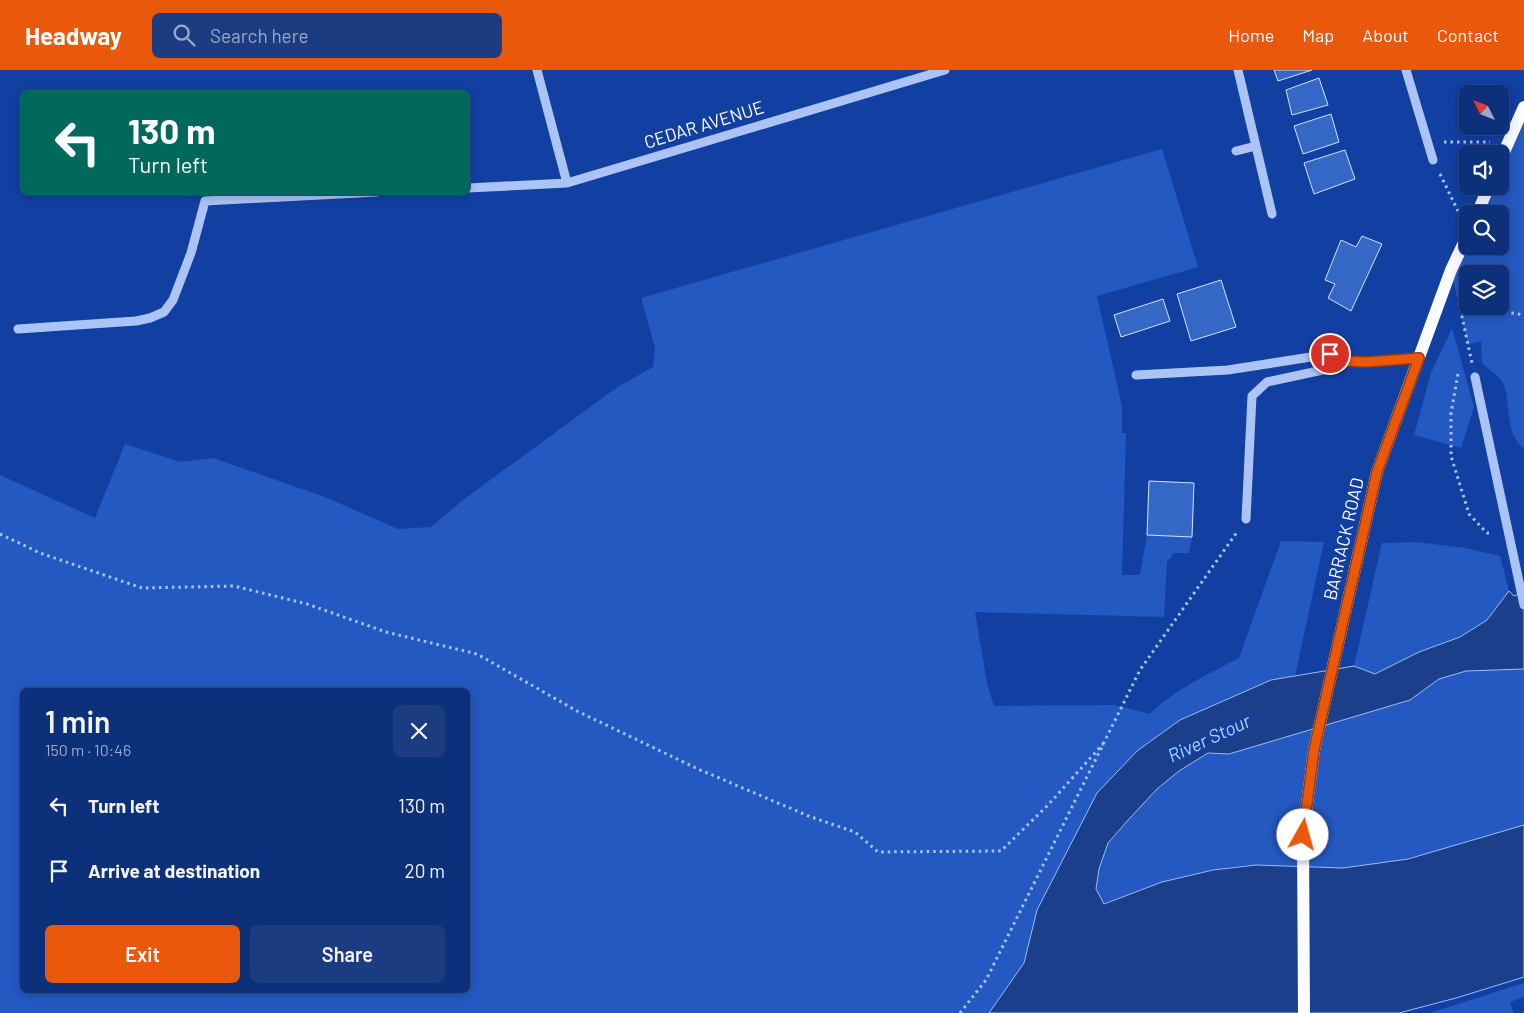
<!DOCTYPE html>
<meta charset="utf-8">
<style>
body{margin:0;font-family:Barlow,sans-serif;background:#1b3c81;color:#f1f3f6;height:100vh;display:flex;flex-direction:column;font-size:19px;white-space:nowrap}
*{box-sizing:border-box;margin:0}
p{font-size:16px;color:#9aa9c7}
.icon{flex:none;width:28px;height:28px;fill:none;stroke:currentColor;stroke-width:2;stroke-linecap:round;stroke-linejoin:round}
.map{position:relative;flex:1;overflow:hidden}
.details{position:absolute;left:20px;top:618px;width:450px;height:305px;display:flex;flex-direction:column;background:#0d307a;border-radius:8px;box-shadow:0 2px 12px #0003,0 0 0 1px #2d4b8b}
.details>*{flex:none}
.hud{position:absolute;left:20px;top:20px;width:450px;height:105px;border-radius:8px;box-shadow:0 2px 12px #0003,0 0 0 1px #2d4b8b;background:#00695c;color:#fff;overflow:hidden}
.needle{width:32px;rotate:312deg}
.buttons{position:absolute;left:1459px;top:15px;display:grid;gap:10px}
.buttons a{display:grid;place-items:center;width:50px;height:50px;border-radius:8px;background:#0d307a;box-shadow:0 2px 12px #0003,0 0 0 1px #2d4b8b;font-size:25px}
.pin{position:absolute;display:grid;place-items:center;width:42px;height:42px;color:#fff;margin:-21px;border:2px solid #fff;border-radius:50%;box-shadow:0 1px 5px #0007}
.me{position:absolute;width:55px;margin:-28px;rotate:7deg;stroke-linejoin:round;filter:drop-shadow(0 0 4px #0008)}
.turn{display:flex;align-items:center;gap:18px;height:105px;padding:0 25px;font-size:22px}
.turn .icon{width:65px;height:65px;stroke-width:2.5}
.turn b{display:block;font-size:35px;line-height:42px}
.round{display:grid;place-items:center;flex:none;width:52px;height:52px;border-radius:8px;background:#1b3c81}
.head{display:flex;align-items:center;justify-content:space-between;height:85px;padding:0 25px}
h1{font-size:30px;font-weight:600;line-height:38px}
.button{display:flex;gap:10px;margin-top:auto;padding:10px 25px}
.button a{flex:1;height:58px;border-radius:8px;background:#ea580c;color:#fff;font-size:20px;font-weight:600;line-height:58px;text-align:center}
.button a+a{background:#1b3c81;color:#f1f3f6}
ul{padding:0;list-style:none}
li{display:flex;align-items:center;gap:15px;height:65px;padding:0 25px}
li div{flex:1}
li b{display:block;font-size:19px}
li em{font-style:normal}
header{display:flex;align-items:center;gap:30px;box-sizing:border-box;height:70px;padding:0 25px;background:#ea580c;color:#fff}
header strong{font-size:24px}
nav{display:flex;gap:28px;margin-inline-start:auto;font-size:18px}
.search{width:350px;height:45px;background:#1b3c81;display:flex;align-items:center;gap:12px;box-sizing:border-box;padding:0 18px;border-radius:8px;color:#9aa9c7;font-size:19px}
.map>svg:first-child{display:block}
.green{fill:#2459c1;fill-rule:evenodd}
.water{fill:#1b3f8a;stroke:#9dbdf8}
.building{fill:#3567c7;stroke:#d4e3fe}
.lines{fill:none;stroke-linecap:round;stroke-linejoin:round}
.path{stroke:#abc4f5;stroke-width:3;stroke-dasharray:2.5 4;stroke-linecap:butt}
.minor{stroke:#abc4f5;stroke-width:9}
.major{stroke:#fafbff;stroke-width:12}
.route-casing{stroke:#983908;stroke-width:12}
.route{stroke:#ea580c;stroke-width:9}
.labels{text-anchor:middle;stroke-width:4.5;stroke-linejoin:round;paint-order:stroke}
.street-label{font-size:18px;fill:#fff;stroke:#1140a2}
.water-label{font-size:19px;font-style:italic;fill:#b8cffb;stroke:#1140a2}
</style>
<header>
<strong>Headway</strong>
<div class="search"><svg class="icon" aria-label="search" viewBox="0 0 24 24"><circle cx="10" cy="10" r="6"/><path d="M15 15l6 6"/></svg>Search here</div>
<nav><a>Home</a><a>Map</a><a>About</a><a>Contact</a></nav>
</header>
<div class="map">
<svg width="1524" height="943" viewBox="0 0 1524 943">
<rect width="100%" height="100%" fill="#1140a2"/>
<path class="green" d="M 1524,37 L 1524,378 C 1506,369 1510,332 1504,315 C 1501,307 1488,299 1482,293 L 1481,271 L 1468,275 L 1451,200 L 1468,176 L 1500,176 L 1500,144 L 1477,144 L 1489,116 L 1500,116 L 1500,91 ZM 1468,204 L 1500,204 L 1500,236 L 1468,236 Z
M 1162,79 L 1198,197 L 1097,226 L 1122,336 L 1122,363 L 1126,363 L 1122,505 L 1140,505 L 1147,465 L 1192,467 L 1189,483 L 1174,483 L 1167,492 L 1164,547 L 975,542 L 987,613 L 994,636 L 1115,635 L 1150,644 C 1174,620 1208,604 1239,588 L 1281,471 L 1324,472 L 1295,606 L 1271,610 L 1180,650 L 1137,681 L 1097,723 L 1037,840 L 1024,893 L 989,943 L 0,943 L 0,405 L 95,448 L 125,374 L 180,392 L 213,388 L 325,427 L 398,459 L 431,457 L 463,430 L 616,318 L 653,297 L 655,278 L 641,228 ZM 22,620 L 468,620 L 468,920 L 22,920 Z
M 1452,258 L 1474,337 L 1461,378 L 1414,365 L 1431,303 Z
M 1416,472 L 1465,478 L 1500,486 L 1509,521 L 1487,550 L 1460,567 L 1419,582 L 1375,604 L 1354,596 L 1382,473 Z
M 1524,599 L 1524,755 C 1465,773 1406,793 1344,798 C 1315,800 1286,794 1257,795 C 1205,796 1152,816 1103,834 L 1096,819 L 1099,799 L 1108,774 L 1129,749 L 1157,719 L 1179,701 L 1208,683 L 1229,684 L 1410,630 L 1439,609 L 1466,601 Z
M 1524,913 L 1524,927 L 1510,932 L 1514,943 L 1430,943 Z"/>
<path class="water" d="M 1509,521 L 1514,526 L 1524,521 L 1524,599 L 1466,601 L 1439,609 L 1410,630 L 1229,684 L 1208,683 L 1179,701 L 1157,719 L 1129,749 L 1108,773 L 1099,799 L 1096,819 L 1104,834 L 1162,812 L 1213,800 L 1256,795 L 1343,798 L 1408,789 L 1524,755 L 1524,907 L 1456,928 L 1399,943 L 989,943 L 1024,893 L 1037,840 L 1097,723 L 1137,681 L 1180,650 L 1271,610 L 1354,596 L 1375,604 L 1419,582 L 1460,567 L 1487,550 Z"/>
<path class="building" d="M 1274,0 L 1312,0 L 1278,11 Z
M 1319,8 L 1328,35 L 1292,45 L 1286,20 Z
M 1331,44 L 1339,72 L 1303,84 L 1294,56 Z
M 1345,80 L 1355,109 L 1314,124 L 1304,93 Z
M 1362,166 L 1382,174 L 1351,241 L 1328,228 L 1335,214 L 1325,210 L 1341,170 L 1356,177 Z
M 1221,210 L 1236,257 L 1191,271 L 1177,224 Z
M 1163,229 L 1170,251 L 1121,267 L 1114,245 Z
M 1149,411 L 1194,413 L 1192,467 L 1147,465 Z"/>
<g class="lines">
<path class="path" d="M 1444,72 L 1490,72
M 1440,104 L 1458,141
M 1459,233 L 1472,293
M 1460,239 L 1475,237 L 1524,245
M 1458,304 L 1451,343 L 1451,386 L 1469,444 L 1487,463 L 1491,463
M 0,464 L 40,483 L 142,518 L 234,516 L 307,534 L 386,562 L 477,584 L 577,641 L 698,699 L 811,747 L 855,762 L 878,782 L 1001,781 L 1048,735 L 1103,674
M 960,943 L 986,910 L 1140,600 L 1237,462"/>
<path class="minor" d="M 537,0 L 567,113
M 1238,0 L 1272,144
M 1406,0 L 1433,90
M 1236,81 L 1256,76
M 468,118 L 567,113 L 945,0
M 18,259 L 136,251 L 150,248 L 164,242 L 173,230 L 191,183 L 205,131 L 377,122
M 1136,305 L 1228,300 L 1330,284 L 1343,291 L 1367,292 L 1419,288
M 1475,307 L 1524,535
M 1246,449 L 1252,326 L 1267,312 L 1332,298 L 1343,291"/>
<path class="major" d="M 1500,91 L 1524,37
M 1477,144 L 1489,116
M 1304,943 L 1303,765 L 1314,680 L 1377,402 L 1451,200 L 1468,164"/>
</g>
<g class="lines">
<g class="route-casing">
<path id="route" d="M 1303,765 L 1314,680 L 1377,402 L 1419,288 L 1367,292 L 1343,291 L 1330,284"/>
</g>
<use href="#route" class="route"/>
</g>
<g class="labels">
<g class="street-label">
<text transform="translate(704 55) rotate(-17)" y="6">CEDAR AVENUE</text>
<text transform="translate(1344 469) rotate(-77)" y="6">BARRACK ROAD</text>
</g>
<g class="water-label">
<text transform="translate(1209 668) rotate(-25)" y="7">River Stour</text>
</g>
</g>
</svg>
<div class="buttons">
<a><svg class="needle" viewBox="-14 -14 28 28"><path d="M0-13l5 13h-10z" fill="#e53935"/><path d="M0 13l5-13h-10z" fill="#9aa9c7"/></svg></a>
<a><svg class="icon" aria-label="sound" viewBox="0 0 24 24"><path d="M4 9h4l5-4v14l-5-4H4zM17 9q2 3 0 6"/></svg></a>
<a><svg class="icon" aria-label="search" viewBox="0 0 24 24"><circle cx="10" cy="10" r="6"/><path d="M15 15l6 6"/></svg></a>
<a><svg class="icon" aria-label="layers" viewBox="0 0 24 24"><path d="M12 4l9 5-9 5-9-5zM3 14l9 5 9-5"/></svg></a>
</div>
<div class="pin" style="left:1330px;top:284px;background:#d93025"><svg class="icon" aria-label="arrive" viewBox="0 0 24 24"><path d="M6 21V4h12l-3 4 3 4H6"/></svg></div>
<svg class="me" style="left:1303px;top:765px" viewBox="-20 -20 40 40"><circle r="19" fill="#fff"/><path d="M0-13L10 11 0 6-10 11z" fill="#ea580c"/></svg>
<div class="hud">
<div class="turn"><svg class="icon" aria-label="left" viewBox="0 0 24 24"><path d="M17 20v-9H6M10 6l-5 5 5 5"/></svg><div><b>130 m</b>Turn left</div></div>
</div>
<section class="details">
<div class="head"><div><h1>1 min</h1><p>150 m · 10:46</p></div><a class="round"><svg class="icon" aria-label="close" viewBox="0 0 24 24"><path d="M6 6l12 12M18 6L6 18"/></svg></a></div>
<ul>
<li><svg class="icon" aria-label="left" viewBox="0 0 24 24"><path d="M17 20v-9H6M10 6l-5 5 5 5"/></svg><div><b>Turn left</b></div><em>130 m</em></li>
<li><svg class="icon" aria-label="arrive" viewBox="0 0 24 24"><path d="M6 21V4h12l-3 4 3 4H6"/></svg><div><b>Arrive at destination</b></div><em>20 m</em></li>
</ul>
<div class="button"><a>Exit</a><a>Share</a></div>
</section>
</div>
